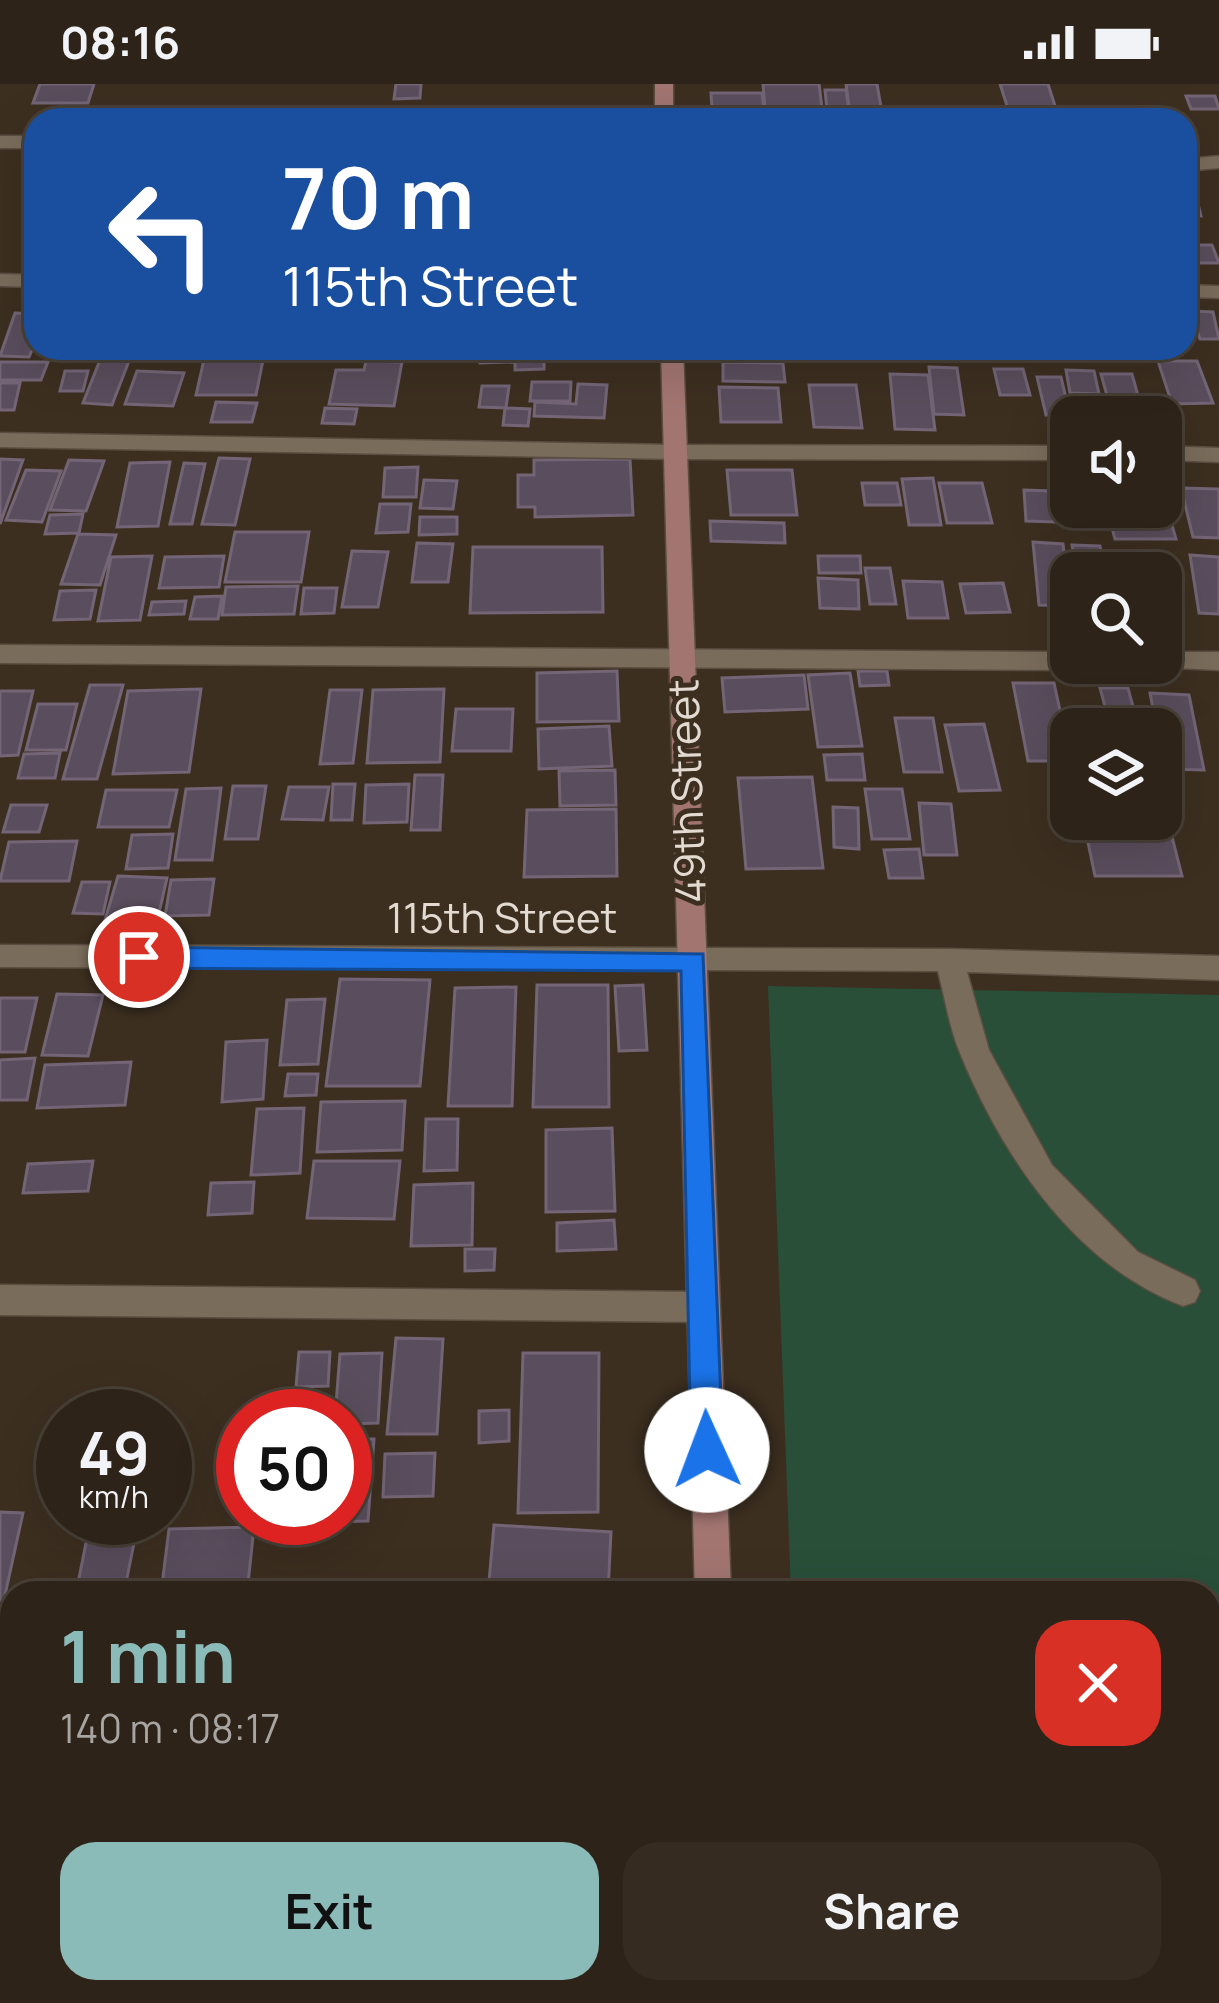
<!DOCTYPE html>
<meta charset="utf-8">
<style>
body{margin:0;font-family:Manrope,sans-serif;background:#352b21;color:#f1f3f6;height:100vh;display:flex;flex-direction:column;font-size:45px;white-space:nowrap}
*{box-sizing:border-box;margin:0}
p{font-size:39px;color:#a7a4a2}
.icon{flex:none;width:66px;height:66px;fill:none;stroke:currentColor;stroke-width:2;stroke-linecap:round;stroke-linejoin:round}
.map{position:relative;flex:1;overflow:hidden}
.drawer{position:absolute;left:0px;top:1497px;width:1221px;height:423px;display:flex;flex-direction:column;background:#2d2318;border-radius:36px 36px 0 0;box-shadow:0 12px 48px #0002,0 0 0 3px #484037}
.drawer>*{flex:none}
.banner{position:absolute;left:24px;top:24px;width:1173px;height:252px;border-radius:36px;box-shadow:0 12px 48px #0002,0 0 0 3px #484037;background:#1a4fa0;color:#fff;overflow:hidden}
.buttons{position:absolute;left:1050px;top:312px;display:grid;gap:24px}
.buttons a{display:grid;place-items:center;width:132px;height:132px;border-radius:24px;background:#2d2318;box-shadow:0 12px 48px #0002,0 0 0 3px #484037;font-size:60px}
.speed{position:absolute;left:36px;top:1305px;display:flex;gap:24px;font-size:60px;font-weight:700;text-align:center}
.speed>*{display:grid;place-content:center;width:156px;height:156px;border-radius:50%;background:#2d2318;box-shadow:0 12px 48px #0002,0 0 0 3px #484037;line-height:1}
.speed small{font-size:30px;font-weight:400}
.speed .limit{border:18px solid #d22;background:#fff;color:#111}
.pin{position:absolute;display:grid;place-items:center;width:102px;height:102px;color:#fff;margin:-51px;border:6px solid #fff;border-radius:50%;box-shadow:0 3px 12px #0007}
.me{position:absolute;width:132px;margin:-66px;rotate:358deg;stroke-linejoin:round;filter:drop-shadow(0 0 9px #0008)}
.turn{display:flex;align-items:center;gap:42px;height:252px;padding:0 60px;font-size:54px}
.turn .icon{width:156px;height:156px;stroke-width:2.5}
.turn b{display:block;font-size:84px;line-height:102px}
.round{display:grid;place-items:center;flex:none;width:126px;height:126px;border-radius:36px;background:#352b21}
.summary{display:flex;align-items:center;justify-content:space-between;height:204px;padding:0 60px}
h1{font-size:72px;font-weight:700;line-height:90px;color:#8bbbb9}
.action{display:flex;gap:24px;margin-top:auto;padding:24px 60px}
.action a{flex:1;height:138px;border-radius:36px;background:#8bbbb9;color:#111;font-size:48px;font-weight:700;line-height:138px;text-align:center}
.action a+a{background:#352b21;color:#f1f3f6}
.status{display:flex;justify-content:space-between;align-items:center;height:84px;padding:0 60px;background:#2d2318;direction:ltr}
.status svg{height:33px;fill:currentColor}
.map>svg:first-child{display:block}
.green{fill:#294f39}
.building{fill:#5a4d5d;stroke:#736576;stroke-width:3}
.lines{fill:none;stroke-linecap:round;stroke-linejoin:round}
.minor-casing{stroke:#594e40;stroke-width:3}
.secondary-casing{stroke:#594e40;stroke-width:3}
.minor{fill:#7a6c5b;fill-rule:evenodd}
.secondary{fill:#a27571;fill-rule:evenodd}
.route{fill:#1a73e8;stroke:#114b97;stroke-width:3}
.labels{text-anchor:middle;stroke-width:10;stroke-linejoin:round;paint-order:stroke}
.street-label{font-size:42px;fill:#e3dbd1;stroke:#3c2f20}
</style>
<div class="status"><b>08:16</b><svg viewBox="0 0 49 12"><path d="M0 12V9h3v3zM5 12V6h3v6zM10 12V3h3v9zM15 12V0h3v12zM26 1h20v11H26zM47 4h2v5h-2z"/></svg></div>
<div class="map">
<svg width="1219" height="1919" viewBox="0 0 1219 1919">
<rect width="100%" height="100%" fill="#3c2f20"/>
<path class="green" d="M 768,902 L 1219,911 L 1219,1666 L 1209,1665 L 1209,1509 L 791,1509 Z"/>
<path class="building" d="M 40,0 L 94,0 L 88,19 L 33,19 Z
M 396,0 L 421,0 L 420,14 L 394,15 Z
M 763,0 L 819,0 L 822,24 L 765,24 Z
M 846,0 L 877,0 L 881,23 L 849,23 Z
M 1000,0 L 1048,0 L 1057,28 L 1009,28 Z
M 825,6 L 846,6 L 849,26 L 827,26 Z
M 711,9 L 762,9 L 764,26 L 712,26 Z
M 1186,12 L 1215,12 L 1219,25 L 1191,25 Z
M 1185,96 L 1192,96 L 1201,132 L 1185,131 Z
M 1185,161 L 1212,161 L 1219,179 L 1190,179 Z
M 1191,227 L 1213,228 L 1219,255 L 1200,255 Z
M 15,229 L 36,230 L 36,257 L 29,273 L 0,272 Z
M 479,264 L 512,264 L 512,278 L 480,279 Z
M 515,264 L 544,264 L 544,285 L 515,286 Z
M 549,264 L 617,264 L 617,276 L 549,276 Z
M 936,264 L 986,264 L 988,274 L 939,275 Z
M 205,271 L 264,271 L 256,311 L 196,311 Z
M 100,276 L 129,277 L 112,321 L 83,319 Z
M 366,277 L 402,278 L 394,322 L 329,320 L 336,286 L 364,286 Z
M 1158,277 L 1197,277 L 1213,319 L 1172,320 Z
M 0,278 L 48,278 L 41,296 L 0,296 Z
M 723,278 L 783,279 L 785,298 L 723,297 Z
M 929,283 L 957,284 L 964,331 L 934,330 Z
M 994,285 L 1023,285 L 1030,311 L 1000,311 Z
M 1066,286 L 1094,287 L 1099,310 L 1070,309 Z
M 65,287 L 88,287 L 83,307 L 60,307 Z
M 137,287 L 184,289 L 173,322 L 125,320 Z
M 890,290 L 928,291 L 935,346 L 895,345 Z
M 1101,290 L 1132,290 L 1142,326 L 1111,326 Z
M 1037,293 L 1061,293 L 1070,331 L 1046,331 Z
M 532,298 L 571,298 L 570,317 L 530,317 Z
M 0,299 L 20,299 L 14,326 L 0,326 Z
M 578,300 L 607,301 L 604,334 L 534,332 L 535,318 L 576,320 Z
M 809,301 L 856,301 L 862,344 L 814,343 Z
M 482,302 L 509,302 L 506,324 L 479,323 Z
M 719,303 L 778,304 L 781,338 L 721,338 Z
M 216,318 L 257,319 L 252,338 L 211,338 Z
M 325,324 L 357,325 L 354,340 L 322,339 Z
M 505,324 L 530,325 L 528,342 L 503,341 Z
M 219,374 L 250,375 L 235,441 L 202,440 Z
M 0,375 L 23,376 L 0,440 Z
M 630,375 L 633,431 L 535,433 L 535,423 L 518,423 L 518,391 L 534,391 L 534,376 Z
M 69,376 L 104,377 L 86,427 L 50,426 Z
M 170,378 L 158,442 L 117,443 L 130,379 Z
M 184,379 L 205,380 L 192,440 L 170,440 Z
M 418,383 L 416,413 L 383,413 L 385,384 Z
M 26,386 L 61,387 L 42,438 L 6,436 Z
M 727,386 L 792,386 L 797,431 L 731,431 Z
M 933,394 L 941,441 L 909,441 L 902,395 Z
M 424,396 L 457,397 L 453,425 L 420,424 Z
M 862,399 L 897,399 L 901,421 L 865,421 Z
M 939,399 L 982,399 L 992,439 L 947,439 Z
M 1161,404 L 1176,455 L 1115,455 L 1106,423 L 1161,423 Z
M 1181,404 L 1219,405 L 1219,454 L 1193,453 Z
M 1024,406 L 1052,407 L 1054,438 L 1026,437 Z
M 380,420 L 411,420 L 408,448 L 376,449 Z
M 83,430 L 79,449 L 45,450 L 50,431 Z
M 420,433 L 457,433 L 457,450 L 419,451 Z
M 710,437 L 784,439 L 785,459 L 711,457 Z
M 235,448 L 309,448 L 301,498 L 225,498 Z
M 78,450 L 116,451 L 100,501 L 61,500 Z
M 1033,458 L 1063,460 L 1071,522 L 1039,521 Z
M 417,459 L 453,460 L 448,498 L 412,498 Z
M 1072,461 L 1100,462 L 1105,489 L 1077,489 Z
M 473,463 L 602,463 L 603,528 L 470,529 Z
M 352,467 L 388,468 L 378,523 L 342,523 Z
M 1190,471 L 1219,473 L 1219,530 L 1199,529 Z
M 152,472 L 140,536 L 98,537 L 111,473 Z
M 224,472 L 219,503 L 159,504 L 165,473 Z
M 818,472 L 860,472 L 861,489 L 819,489 Z
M 1120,478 L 1172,480 L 1183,537 L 1161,536 L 1161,489 L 1122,489 Z
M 865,484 L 890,484 L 896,520 L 870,520 Z
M 818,494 L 858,496 L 859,525 L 820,524 Z
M 903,497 L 942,498 L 948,534 L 908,534 Z
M 1003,499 L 1010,528 L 966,529 L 960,500 Z
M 298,502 L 294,530 L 222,531 L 226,503 Z
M 304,504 L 337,504 L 334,529 L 301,530 Z
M 96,506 L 90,535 L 54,536 L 60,507 Z
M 222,512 L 218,535 L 190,535 L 195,513 Z
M 186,517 L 184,530 L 149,531 L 152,518 Z
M 617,587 L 619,637 L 537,638 L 537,589 Z
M 858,587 L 887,587 L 889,601 L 860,602 Z
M 850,589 L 862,662 L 818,663 L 808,591 Z
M 804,591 L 808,625 L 725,628 L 722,594 Z
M 1013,599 L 1054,599 L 1071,677 L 1028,677 Z
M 90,601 L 123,601 L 97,695 L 63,695 Z
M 1100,604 L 1128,604 L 1139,645 L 1111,645 Z
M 201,605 L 189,688 L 113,690 L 128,607 Z
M 444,605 L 440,678 L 367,679 L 373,606 Z
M 330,606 L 362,606 L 353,679 L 320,680 Z
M 0,607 L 33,607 L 18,671 L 0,672 Z
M 1150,609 L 1189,611 L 1204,686 L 1164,685 L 1161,645 L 1157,645 Z
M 38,620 L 77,620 L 66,666 L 26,666 Z
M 456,625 L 513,625 L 511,667 L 452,667 Z
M 895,634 L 933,634 L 942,688 L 904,688 Z
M 984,640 L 1000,706 L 959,707 L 945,641 Z
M 609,642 L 612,682 L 539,685 L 538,645 Z
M 60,669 L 55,694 L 18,694 L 24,670 Z
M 862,670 L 865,696 L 827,696 L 824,671 Z
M 615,686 L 616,721 L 560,722 L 559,687 Z
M 415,691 L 443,691 L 440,746 L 411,746 Z
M 812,693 L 823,784 L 746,785 L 738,694 Z
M 333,700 L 355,700 L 352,736 L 331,736 Z
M 409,700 L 407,738 L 364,739 L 366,701 Z
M 233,702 L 266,702 L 258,755 L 225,755 Z
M 289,703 L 329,703 L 323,736 L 282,735 Z
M 221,704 L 212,776 L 175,776 L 186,705 Z
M 865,705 L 902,705 L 910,755 L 872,755 Z
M 106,706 L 177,706 L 169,743 L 98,743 Z
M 919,719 L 951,720 L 957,771 L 924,771 Z
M 11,721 L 47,721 L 39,748 L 3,748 Z
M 833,723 L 858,724 L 859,765 L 834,763 Z
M 616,725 L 617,792 L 524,793 L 527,726 Z
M 1085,744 L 1170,745 L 1182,792 L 1095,792 Z
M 173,750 L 168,784 L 126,785 L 132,751 Z
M 77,757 L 69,797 L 0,797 L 9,758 Z
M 919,765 L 923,794 L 889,794 L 884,766 Z
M 118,792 L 167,794 L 157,838 L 105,836 Z
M 214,795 L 209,831 L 165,832 L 171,796 Z
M 82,798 L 110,798 L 103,830 L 73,829 Z
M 340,895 L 430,896 L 420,1002 L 326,1002 Z
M 537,901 L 608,901 L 609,1023 L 533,1023 Z
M 643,901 L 647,966 L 619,967 L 615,902 Z
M 516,903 L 512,1022 L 448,1022 L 455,904 Z
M 57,910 L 103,911 L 88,972 L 42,971 Z
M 0,914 L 37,914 L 25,968 L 0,968 Z
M 325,915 L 318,980 L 280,981 L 287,916 Z
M 267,956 L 263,1015 L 222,1018 L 226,958 Z
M 35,974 L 27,1016 L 0,1016 L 0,976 Z
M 131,978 L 125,1021 L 37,1024 L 45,981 Z
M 288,990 L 318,990 L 316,1011 L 285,1012 Z
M 405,1017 L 402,1066 L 317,1068 L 321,1018 Z
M 304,1024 L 300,1089 L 251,1091 L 257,1025 Z
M 426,1035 L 458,1035 L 457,1086 L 424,1087 Z
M 612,1044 L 615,1127 L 546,1128 L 546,1046 Z
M 93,1077 L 88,1107 L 23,1109 L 28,1080 Z
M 314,1077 L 400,1077 L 394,1135 L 307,1134 Z
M 254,1098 L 252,1129 L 208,1131 L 211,1099 Z
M 473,1099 L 472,1161 L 411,1162 L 414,1101 Z
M 614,1136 L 616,1165 L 557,1167 L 557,1139 Z
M 465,1165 L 495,1165 L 494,1186 L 465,1187 Z
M 396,1254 L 443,1255 L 437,1350 L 387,1350 Z
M 299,1268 L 330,1268 L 328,1302 L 296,1303 Z
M 382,1269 L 378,1339 L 345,1340 L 345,1332 L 335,1332 L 340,1270 Z
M 523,1269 L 599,1269 L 598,1428 L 518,1429 Z
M 509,1326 L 509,1357 L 479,1359 L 479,1327 Z
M 345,1355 L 374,1355 L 368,1437 L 317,1438 L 317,1434 L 345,1434 Z
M 435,1369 L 433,1412 L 383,1413 L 385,1370 Z
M 0,1428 L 23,1429 L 0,1534 Z
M 91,1434 L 139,1434 L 124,1509 L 76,1509 Z
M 494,1441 L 611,1448 L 608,1509 L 488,1509 Z
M 254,1443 L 247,1509 L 161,1509 L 169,1445 Z
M 1209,1782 L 1213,1782 L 1219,1811 L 1219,1875 L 1209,1875 Z
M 1209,1903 L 1219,1903 L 1219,1919 L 1059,1919 L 1058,1908 L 1209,1908 Z
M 116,1908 L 195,1908 L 195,1919 L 115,1919 Z
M 357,1908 L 442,1908 L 441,1919 L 356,1919 Z
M 474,1908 L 604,1908 L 604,1919 L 474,1919 Z
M 993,1908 L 1041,1908 L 1043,1919 L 994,1919 Z
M 828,1910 L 960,1911 L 961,1919 L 829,1919 Z"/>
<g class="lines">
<g class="minor-casing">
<path id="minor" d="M 0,52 L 36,52 L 36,64 L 0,64 Z
M 1219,72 L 1219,84 L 1185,87 L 1185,75 Z
M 0,190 L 36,191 L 36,203 L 0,202 Z
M 1185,201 L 1219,202 L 1219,214 L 1185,213 Z
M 0,349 L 675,361 L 1071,362 L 1071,376 L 675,375 L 0,363 Z
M 1161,362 L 1219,364 L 1219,378 L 1161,376 Z
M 0,561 L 1071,568 L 1071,579 L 1082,579 L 1071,586 L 0,579 Z
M 1161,568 L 1219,568 L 1219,586 L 1152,583 L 1150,579 L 1161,579 Z
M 0,861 L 949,865 L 1219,872 L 1219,896 L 967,888 L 989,966 L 1052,1081 L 1138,1168 L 1195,1196 L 1200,1207 L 1195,1218 L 1183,1222 C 1075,1181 1002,1072 960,969 C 949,943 945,914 938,887 L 0,883 Z
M 0,1201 L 702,1208 L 714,1212 L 719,1223 L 714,1234 L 702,1238 L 0,1231 Z
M 0,1638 L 12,1638 L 12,1676 L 0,1676 Z
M 1209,1721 L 1219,1721 L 1219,1761 L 1209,1761 Z"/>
</g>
<g class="secondary-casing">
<path id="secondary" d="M 655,0 L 673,0 L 673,36 L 655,36 Z
M 661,264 L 683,264 L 731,1509 L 695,1509 Z
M 705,1908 L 747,1908 L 747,1919 L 705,1919 Z"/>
</g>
<use href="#minor" class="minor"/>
<use href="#secondary" class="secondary"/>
</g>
<path class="route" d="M 139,863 L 703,870 L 723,1366 L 719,1377 L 707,1381 L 696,1377 L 691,1366 L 681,887 L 139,884 L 125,873 Z"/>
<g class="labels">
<g class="street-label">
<text transform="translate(687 707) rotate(-92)" y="15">49th Street</text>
<text x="502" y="849">115th Street</text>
</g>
</g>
</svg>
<div class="buttons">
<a><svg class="icon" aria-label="sound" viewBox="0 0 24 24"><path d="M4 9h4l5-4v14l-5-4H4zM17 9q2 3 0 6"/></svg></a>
<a><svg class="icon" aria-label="search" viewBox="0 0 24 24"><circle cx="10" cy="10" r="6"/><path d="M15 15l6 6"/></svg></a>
<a><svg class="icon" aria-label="layers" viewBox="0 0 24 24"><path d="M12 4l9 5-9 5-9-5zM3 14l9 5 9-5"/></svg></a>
</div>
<div class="speed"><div>49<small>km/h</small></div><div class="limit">50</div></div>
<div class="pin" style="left:139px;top:873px;background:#d93025"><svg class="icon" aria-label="arrive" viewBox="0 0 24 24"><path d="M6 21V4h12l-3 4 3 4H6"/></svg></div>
<svg class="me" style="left:707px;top:1366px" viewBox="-20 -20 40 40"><circle r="19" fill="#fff"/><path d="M0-13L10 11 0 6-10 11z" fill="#1a73e8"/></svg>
<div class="banner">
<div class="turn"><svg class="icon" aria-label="left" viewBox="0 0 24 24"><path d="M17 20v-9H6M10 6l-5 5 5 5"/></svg><div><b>70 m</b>115th Street</div></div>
</div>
<section class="drawer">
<div class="summary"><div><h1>1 min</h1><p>140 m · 08:17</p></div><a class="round" style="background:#d93025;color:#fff"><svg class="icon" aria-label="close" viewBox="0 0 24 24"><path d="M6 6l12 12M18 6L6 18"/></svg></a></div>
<div class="action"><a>Exit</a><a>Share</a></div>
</section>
</div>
